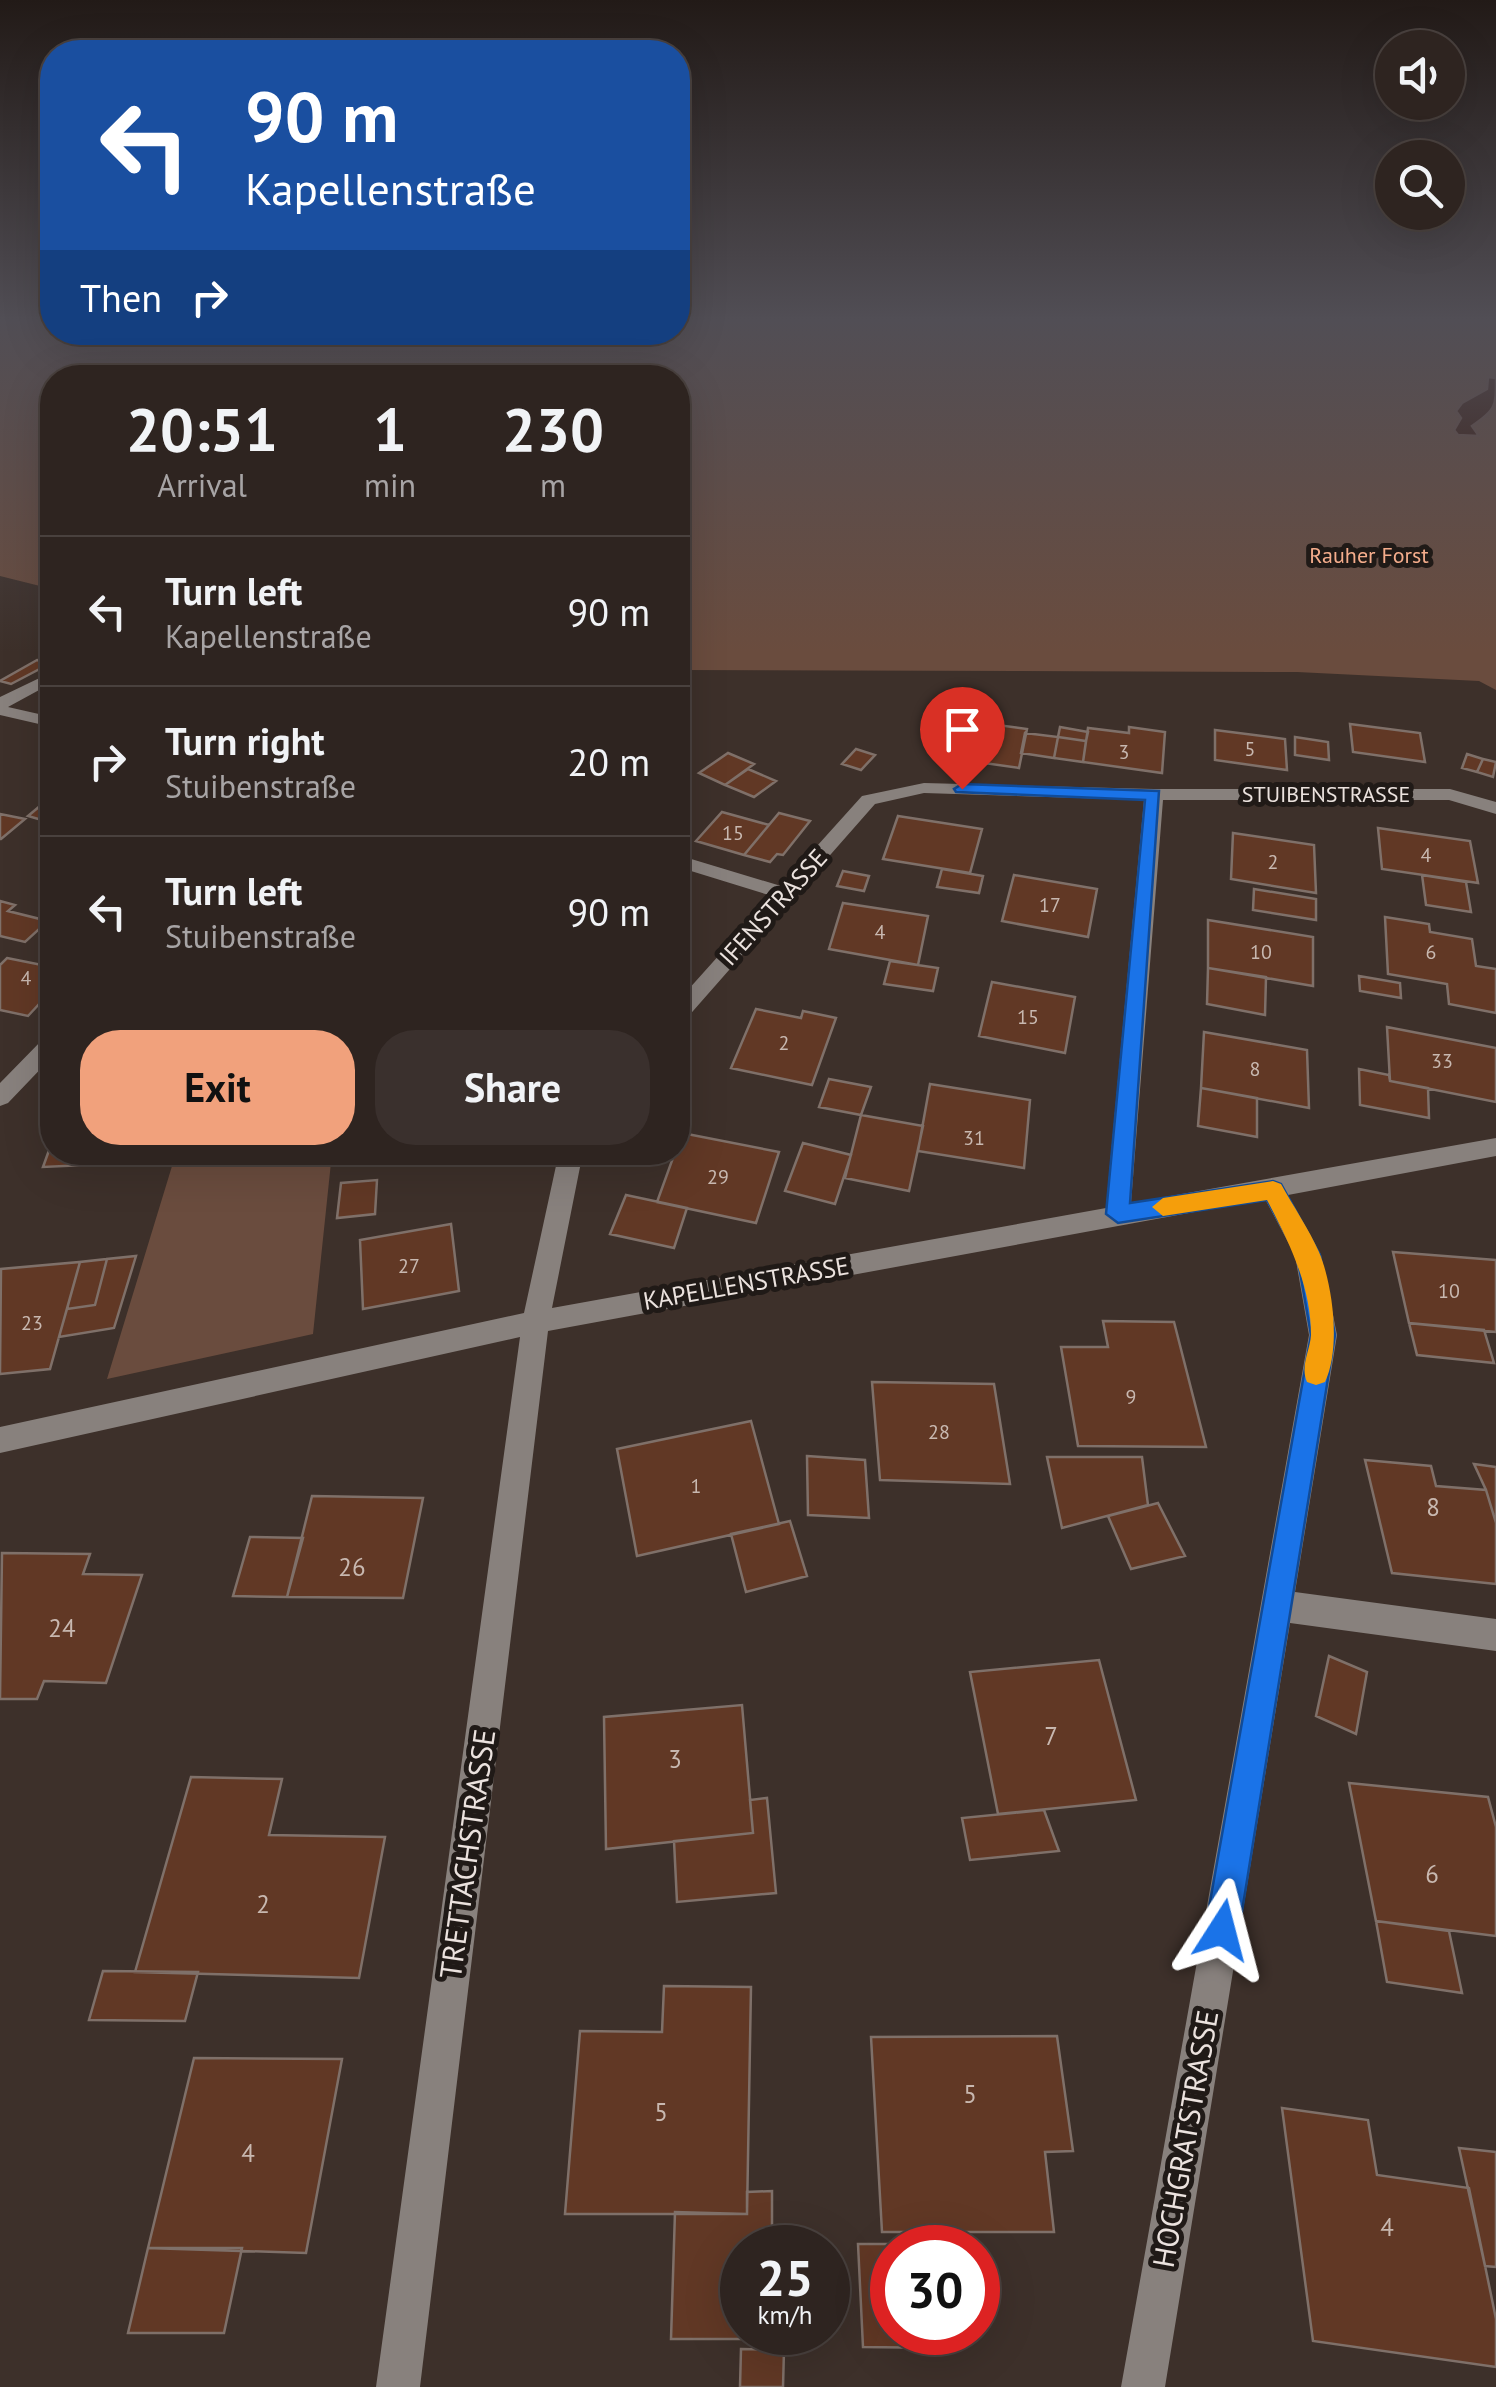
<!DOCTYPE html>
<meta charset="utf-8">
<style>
body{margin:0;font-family:"PT Sans",sans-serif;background:#3a302d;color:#f1f3f6;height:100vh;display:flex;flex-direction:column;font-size:38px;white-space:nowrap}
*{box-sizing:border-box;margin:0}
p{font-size:32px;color:#a7a4a5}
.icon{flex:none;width:55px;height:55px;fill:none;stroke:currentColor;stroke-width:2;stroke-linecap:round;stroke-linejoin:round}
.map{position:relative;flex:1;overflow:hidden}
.drawer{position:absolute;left:40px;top:365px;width:650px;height:800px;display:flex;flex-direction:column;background:#2e2420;border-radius:40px;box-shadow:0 10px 40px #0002,0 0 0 2px #49413e}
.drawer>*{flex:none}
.banner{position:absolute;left:40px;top:40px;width:650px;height:305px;border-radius:40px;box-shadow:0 10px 40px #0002,0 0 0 2px #49413e;background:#1a4fa0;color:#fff;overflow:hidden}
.controls{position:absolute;left:1375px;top:30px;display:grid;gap:20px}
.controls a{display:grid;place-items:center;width:90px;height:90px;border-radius:50%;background:#2e2420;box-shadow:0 10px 40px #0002,0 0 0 2px #49413e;font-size:50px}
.speed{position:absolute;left:720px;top:2225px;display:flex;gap:20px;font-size:50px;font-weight:700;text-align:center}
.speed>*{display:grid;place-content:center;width:130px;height:130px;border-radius:50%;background:#2e2420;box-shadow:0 10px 40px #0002,0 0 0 2px #49413e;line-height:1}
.speed small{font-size:25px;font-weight:400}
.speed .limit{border:15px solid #d22;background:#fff;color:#111}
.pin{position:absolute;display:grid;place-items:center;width:85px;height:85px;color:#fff;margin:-102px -42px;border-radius:50% 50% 50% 0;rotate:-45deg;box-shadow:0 0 10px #0007}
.pin .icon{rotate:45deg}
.me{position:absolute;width:110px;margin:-55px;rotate:9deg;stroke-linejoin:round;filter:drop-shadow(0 0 8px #0008)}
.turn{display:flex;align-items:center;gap:35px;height:210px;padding:0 40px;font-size:45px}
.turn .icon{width:130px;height:130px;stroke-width:2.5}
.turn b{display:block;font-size:70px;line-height:85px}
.then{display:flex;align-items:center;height:95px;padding:0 40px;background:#0003;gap:20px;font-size:38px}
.eta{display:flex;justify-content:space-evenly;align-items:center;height:170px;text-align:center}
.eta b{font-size:60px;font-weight:800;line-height:70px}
.action{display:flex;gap:20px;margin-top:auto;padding:20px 40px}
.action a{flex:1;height:115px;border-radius:40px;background:#f1a17c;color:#111;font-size:40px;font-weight:800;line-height:115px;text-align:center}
.action a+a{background:#3a302d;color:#f1f3f6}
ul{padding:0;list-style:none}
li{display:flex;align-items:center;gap:30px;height:150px;padding:0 40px;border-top:2px solid #49413e}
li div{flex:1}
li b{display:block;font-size:38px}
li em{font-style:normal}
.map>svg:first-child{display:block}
.green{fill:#6a4c3e}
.water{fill:#300c00;stroke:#684c43;stroke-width:2.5}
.building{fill:#613825;stroke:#7f7069;stroke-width:2.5}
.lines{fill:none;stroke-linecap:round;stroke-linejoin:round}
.minor{fill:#88817d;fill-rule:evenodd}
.route{fill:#1a73e8;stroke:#114b97;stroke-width:2.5}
.slow{fill:#f59e0b}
.labels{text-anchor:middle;stroke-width:10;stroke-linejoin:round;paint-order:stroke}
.number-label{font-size:20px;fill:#c8b8b0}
.far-park-label{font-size:22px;fill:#f5ad8c;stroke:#201a17}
.far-street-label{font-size:22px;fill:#ebe2de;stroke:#201a17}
.street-label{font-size:25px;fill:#ebe2de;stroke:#201a17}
.near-number-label{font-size:25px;fill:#c8b8b0}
.near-street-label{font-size:30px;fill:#ebe2de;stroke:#201a17}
</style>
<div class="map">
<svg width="1496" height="2387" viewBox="0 0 1496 2387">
<rect width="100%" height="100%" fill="#3d302a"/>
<path class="green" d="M 0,317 L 52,317 L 52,332 L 678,332 L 678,317 L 1496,317 L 1496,690 L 1479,681 L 1297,672 L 678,670 L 678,378 L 52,378 L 52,589 L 0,576 Z
M 176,1153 L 332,1153 L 313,1334 L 107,1379 Z"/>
<path class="water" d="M 1488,377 L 1496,378 C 1496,407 1496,410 1472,426 L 1479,436 L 1458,435 L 1454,430 L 1461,418 L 1456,411 L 1462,403 L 1487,389 Z"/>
<path class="building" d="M 37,660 L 49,664 L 11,684 L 0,681 Z
M 945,718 L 1027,729 L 1019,768 L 935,756 Z
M 1350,724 L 1420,733 L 1425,762 L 1353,752 Z
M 1060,727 L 1088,732 L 1086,741 L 1058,737 Z
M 1129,727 L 1165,732 L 1162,773 L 1083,762 L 1088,728 L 1129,733 Z
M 1215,730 L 1285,739 L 1287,770 L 1215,760 Z
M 1025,733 L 1058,737 L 1054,758 L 1021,753 Z
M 1058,737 L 1086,741 L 1083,762 L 1054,758 Z
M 1295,737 L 1328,742 L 1329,760 L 1295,755 Z
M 856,749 L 875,755 L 861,770 L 842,764 Z
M 728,753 L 754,764 L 725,785 L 699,773 Z
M 1467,754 L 1483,759 L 1477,772 L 1462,768 Z
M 1483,759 L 1496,762 L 1493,777 L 1477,772 Z
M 748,769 L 776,781 L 754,797 L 725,785 Z
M 52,796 L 52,823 L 28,816 Z
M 722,812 L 769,825 L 744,855 L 696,841 Z
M 779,813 L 810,821 L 783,855 L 777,854 L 770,862 L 744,855 Z
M 0,814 L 25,819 L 1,839 L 0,839 Z
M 898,816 L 982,829 L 970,873 L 883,859 Z
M 1378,828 L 1470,841 L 1478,883 L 1382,869 Z
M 1233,833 L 1314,845 L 1316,893 L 1231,879 Z
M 942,869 L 983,876 L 979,893 L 937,887 Z
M 843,871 L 869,876 L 864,891 L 837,886 Z
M 1014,875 L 1097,889 L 1088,937 L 1002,921 Z
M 1422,875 L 1466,882 L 1471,912 L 1426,905 Z
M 1254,889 L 1316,899 L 1316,920 L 1253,910 Z
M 0,901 L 15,905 L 8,911 L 48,921 L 25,942 L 0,936 Z
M 843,903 L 928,916 L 918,965 L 829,949 Z
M 1385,917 L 1429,924 L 1430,932 L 1472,939 L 1476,966 L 1496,969 L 1496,1013 L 1449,1004 L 1447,984 L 1388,974 Z
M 1208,920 L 1313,937 L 1313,986 L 1208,968 Z
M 7,958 L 52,967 L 52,990 L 28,1016 L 0,1010 L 0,965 Z
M 890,961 L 938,968 L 933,991 L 884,984 Z
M 1208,968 L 1266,977 L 1265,1015 L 1207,1004 Z
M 1359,976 L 1400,983 L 1401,998 L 1360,991 Z
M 992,982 L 1075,997 L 1065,1053 L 979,1036 Z
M 756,1009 L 801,1018 L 803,1011 L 836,1018 L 812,1085 L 731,1068 Z
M 1387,1027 L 1496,1048 L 1496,1102 L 1390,1081 Z
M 1204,1032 L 1307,1050 L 1309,1108 L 1201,1088 Z
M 1359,1069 L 1389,1075 L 1390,1081 L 1428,1088 L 1429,1118 L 1360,1105 Z
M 829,1079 L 871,1087 L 861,1115 L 819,1107 Z
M 930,1084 L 1030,1100 L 1024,1168 L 918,1151 Z
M 1201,1088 L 1257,1098 L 1257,1137 L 1198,1126 Z
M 861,1115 L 923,1126 L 909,1191 L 845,1178 Z
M 682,1133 L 779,1152 L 756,1223 L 657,1202 Z
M 52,1142 L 52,1152 L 134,1152 L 130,1163 L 43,1167 Z
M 803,1143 L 851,1155 L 835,1204 L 785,1191 Z
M 377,1180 L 375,1214 L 337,1218 L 341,1183 Z
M 626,1195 L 687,1208 L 674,1248 L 610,1234 Z
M 451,1224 L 459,1291 L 363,1309 L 360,1240 Z
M 1393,1252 L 1496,1260 L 1496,1332 L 1409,1323 Z
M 136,1256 L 114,1328 L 59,1337 L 67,1309 L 95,1305 L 107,1259 Z
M 107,1259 L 95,1305 L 67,1309 L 80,1262 Z
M 80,1262 L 50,1369 L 0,1374 L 1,1269 Z
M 1103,1321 L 1174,1322 L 1206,1447 L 1078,1446 L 1061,1347 L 1108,1347 Z
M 1409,1323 L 1484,1330 L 1494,1363 L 1417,1355 Z
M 872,1382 L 994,1384 L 1010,1484 L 880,1480 Z
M 751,1421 L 779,1524 L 637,1556 L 617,1449 Z
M 807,1456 L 865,1460 L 869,1518 L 808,1515 Z
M 1047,1457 L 1142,1457 L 1148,1505 L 1062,1528 Z
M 1365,1460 L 1431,1466 L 1436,1486 L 1486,1490 L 1496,1523 L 1496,1584 L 1392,1573 Z
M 1474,1464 L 1496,1467 L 1496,1523 L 1486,1490 Z
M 312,1496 L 423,1498 L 403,1598 L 287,1597 Z
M 1158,1503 L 1185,1556 L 1131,1569 L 1108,1516 Z
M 790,1521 L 807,1576 L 746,1592 L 731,1534 Z
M 250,1537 L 303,1538 L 287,1597 L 233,1596 Z
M 2,1553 L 90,1554 L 83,1574 L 142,1575 L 106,1683 L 44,1681 L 37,1699 L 0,1699 Z
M 1329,1656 L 1367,1672 L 1356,1734 L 1316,1716 Z
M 1099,1660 L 1136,1800 L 998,1814 L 970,1672 Z
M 742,1705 L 753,1833 L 606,1849 L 604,1717 Z
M 191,1777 L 282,1779 L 269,1835 L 385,1837 L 359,1978 L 135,1972 Z
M 1349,1783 L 1488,1797 L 1496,1827 L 1496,1936 L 1376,1921 Z
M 767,1798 L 776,1893 L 677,1902 L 674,1841 L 753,1833 L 750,1800 Z
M 1044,1810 L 1059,1851 L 970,1860 L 962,1818 Z
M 1376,1921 L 1449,1931 L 1462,1993 L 1387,1982 Z
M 103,1971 L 198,1972 L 185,2021 L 89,2020 Z
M 664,1986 L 751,1987 L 747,2214 L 565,2214 L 580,2031 L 662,2032 Z
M 1057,2036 L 1073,2151 L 1045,2152 L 1054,2232 L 882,2232 L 871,2037 Z
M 194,2058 L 342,2059 L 306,2253 L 148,2248 Z
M 1282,2108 L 1368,2120 L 1377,2175 L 1469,2188 L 1496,2319 L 1496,2367 L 1313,2341 Z
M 1459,2148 L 1496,2152 L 1496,2267 L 1485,2266 Z
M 772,2191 L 772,2248 L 742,2248 L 742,2332 L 773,2332 L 773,2339 L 671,2339 L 675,2212 L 747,2214 L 747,2192 Z
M 858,2244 L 939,2244 L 939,2248 L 892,2248 L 892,2332 L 945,2332 L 946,2348 L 863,2347 Z
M 148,2248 L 242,2248 L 224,2333 L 128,2333 Z
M 741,2349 L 784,2350 L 783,2387 L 740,2387 Z"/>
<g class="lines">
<path class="minor" d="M 52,672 L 52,683 L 8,707 L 52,717 L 52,727 L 0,715 L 0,697 Z
M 924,783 L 1154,789 L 1450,789 L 1496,802 L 1496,814 L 1449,800 L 1163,800 L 1131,1203 L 1496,1138 L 1496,1156 L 1288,1195 L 1321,1255 L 1337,1335 L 1295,1592 L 1496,1619 L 1496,1651 L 1290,1623 L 1165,2387 L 1121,2387 L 1309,1335 L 1295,1255 L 1265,1199 L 548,1331 L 420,2387 L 376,2387 L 520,1337 L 0,1453 L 0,1427 L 524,1313 L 559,1152 L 583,1152 L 552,1308 L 1106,1208 L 1144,800 L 924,793 L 875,804 L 686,1019 L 678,1021 L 678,1001 L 772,896 L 678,867 L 678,855 L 781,886 L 862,796 Z
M 52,1036 L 52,1057 L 8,1103 L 0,1106 L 0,1083 L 44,1038 Z"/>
</g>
<linearGradient id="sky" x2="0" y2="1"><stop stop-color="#221a17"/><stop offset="0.49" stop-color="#514e55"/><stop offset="1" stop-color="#514e55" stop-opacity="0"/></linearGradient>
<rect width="1496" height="652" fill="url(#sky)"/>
<path class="route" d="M 962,784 L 1159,791 L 1130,1203 L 1273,1181 L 1281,1184 L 1320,1255 L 1335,1335 L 1239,1930 L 1234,1943 L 1222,1947 L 1210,1943 L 1205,1930 L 1311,1335 L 1297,1255 L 1267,1200 L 1118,1223 L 1106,1214 L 1145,800 L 956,792 L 954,789 Z"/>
<path class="slow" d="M 1273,1181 L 1281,1184 C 1293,1206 1309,1229 1319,1252 C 1333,1285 1341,1349 1325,1382 L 1316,1385 L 1307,1382 C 1300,1366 1310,1351 1311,1335 C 1311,1286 1289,1242 1267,1200 L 1163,1216 L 1152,1207 L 1163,1198 Z"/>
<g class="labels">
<g class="number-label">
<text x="1250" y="756">5</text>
<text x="1124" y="759">3</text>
<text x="733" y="840">15</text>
<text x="1426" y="862">4</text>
<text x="1273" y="869">2</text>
<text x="1050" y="912">17</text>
<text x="880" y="939">4</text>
<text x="1261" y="959">10</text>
<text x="1431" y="959">6</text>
<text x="26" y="985">4</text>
<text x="1028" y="1024">15</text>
<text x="784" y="1050">2</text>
<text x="1442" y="1068">33</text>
<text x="1255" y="1076">8</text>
<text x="974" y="1145">31</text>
<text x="718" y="1184">29</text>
<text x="409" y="1273">27</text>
<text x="1449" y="1298">10</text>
<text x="32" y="1330">23</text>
<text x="1131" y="1404">9</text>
<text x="939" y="1439">28</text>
<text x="696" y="1493">1</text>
</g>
<g class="far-park-label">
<text x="1369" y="563">Rauher Forst</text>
</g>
<g class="far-street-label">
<text x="1326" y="802">STUIBENSTRASSE</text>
</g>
<g class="street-label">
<text transform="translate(773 907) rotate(-48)" y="9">IFENSTRASSE</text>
<text transform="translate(746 1283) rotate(-10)" y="9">KAPELLENSTRASSE</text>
</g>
<g class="near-number-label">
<text x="1433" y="1516">8</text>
<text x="352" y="1576">26</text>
<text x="62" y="1637">24</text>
<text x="1051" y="1745">7</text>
<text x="675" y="1768">3</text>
<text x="1432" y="1883">6</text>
<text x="263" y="1913">2</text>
<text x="970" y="2103">5</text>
<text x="661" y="2121">5</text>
<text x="248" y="2162">4</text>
<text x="1387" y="2236">4</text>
</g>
<g class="near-street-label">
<text transform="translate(468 1854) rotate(-82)" y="10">TRETTACHSTRASSE</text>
<text transform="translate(1186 2139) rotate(-80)" y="10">HOCHGRATSTRASSE</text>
</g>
</g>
</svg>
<div class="controls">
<a><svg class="icon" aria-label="sound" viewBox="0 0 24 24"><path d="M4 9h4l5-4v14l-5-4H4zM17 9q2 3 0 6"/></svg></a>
<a><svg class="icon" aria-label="search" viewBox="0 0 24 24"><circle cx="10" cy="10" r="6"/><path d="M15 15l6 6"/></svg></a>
</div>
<div class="speed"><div>25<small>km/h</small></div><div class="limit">30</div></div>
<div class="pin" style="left:962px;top:789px;background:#d93025"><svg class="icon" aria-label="arrive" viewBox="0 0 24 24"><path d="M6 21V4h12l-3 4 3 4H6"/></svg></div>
<svg class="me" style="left:1222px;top:1930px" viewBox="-20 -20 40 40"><path d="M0-17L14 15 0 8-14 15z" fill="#1a73e8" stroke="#fff" stroke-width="4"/></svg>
<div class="banner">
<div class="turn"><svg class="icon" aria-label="left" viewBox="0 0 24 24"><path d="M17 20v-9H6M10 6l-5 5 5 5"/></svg><div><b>90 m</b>Kapellenstraße</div></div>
<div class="then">Then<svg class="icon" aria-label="right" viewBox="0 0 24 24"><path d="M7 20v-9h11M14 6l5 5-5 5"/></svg></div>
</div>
<section class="drawer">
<div class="eta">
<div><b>20:51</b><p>Arrival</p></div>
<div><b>1</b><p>min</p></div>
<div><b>230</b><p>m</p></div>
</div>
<ul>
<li><svg class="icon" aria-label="left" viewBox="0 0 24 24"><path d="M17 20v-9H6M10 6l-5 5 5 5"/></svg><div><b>Turn left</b><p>Kapellenstraße</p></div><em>90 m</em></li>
<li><svg class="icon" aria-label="right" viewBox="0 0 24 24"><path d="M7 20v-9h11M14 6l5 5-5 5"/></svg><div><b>Turn right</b><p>Stuibenstraße</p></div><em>20 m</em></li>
<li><svg class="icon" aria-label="left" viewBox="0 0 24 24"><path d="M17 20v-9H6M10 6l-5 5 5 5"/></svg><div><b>Turn left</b><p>Stuibenstraße</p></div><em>90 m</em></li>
</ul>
<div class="action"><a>Exit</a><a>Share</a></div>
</section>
</div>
